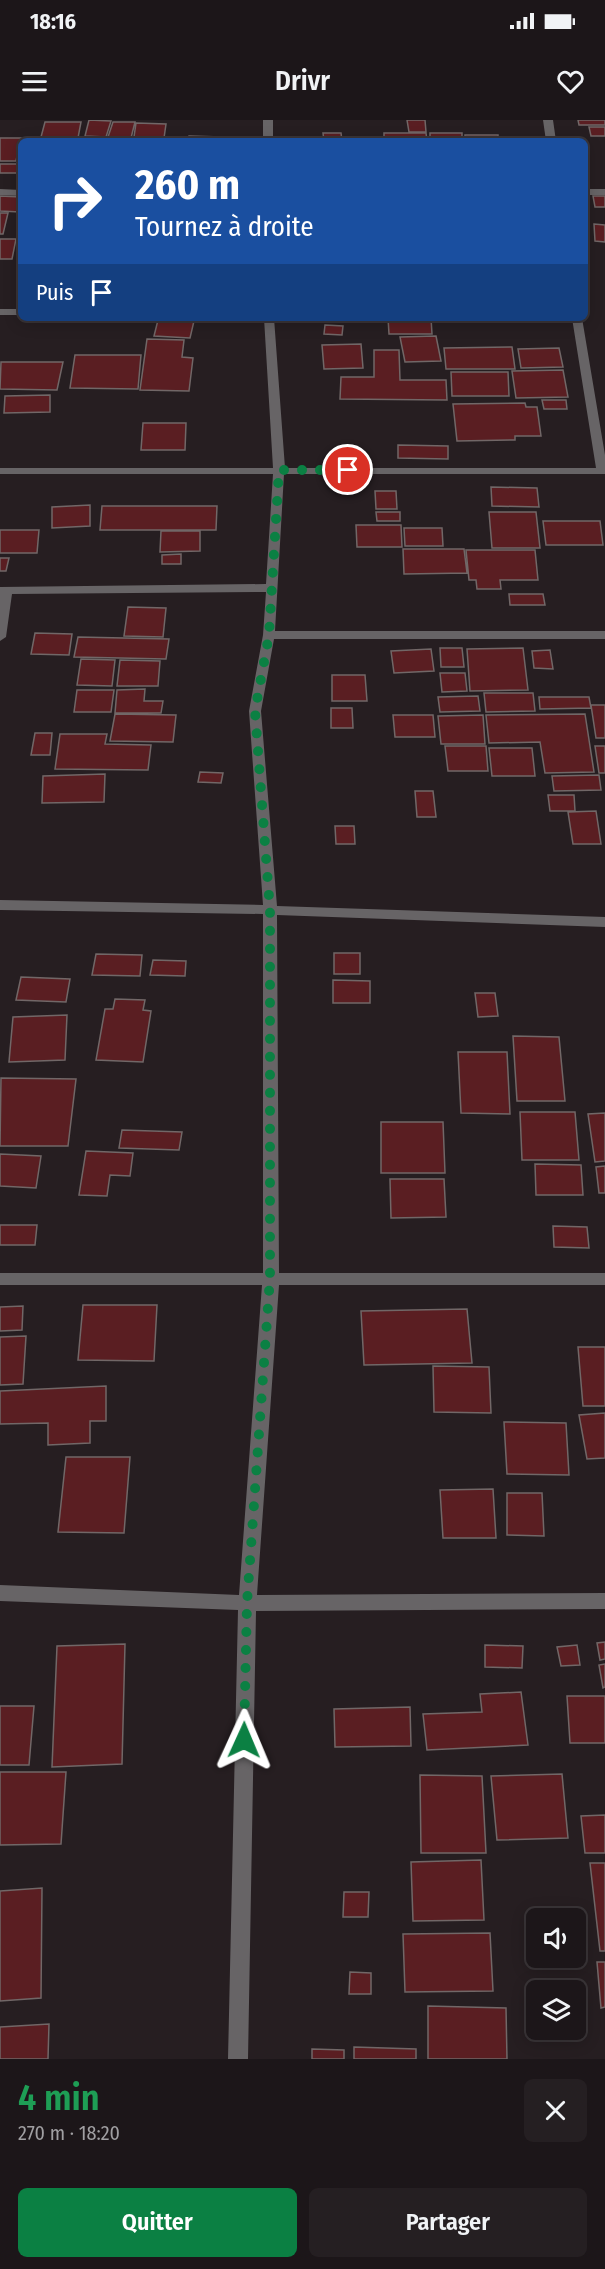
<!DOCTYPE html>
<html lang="fr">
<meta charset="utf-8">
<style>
body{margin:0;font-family:"Fira Sans Condensed",sans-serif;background:#251f22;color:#f1f3f6;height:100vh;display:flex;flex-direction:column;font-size:22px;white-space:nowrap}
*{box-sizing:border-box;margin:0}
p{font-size:20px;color:#a09fa2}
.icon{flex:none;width:33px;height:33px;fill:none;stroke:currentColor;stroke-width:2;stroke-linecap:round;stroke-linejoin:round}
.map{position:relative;height:1939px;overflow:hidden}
.side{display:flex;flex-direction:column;background:#1c1619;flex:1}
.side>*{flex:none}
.guide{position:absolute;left:18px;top:18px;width:570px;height:183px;border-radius:9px;box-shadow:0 3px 15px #0003,0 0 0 2px #3a3538;background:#1a4fa0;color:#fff;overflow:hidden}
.controls{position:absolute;left:526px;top:1788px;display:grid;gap:12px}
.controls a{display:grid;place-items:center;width:60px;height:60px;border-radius:9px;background:#1c1619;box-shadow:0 3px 15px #0003,0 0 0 2px #3a3538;font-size:30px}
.pin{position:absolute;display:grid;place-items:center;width:51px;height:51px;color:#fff;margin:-26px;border:3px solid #fff;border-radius:50%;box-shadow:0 2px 6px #0007}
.me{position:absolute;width:66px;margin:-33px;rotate:1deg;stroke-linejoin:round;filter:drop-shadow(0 0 4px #0008)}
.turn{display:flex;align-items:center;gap:21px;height:126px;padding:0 18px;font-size:27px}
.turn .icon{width:78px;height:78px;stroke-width:2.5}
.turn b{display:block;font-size:42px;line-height:51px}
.then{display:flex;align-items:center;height:57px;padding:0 18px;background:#0003;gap:12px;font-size:22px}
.round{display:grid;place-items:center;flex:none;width:63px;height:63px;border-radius:9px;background:#251f22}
.overview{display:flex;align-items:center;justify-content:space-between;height:102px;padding:0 18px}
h1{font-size:36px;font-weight:600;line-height:45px;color:#1e9e55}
.action{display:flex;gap:12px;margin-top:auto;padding:12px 18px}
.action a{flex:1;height:69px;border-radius:9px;background:#0b8043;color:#fff;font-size:24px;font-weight:600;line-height:69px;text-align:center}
.action a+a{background:#251f22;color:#f1f3f6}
.status{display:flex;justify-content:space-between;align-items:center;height:42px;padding:0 30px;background:#1c1619;direction:ltr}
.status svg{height:16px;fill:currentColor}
header{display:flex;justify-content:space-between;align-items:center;height:78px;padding:0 18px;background:#1c1619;font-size:27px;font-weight:600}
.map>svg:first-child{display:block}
.building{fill:#5a1e22;stroke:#716767;stroke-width:1.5}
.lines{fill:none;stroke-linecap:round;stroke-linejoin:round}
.minor{fill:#676466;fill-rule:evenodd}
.route{stroke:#0b8043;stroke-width:10;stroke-dasharray:0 18}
</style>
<div class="status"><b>18:16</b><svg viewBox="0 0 49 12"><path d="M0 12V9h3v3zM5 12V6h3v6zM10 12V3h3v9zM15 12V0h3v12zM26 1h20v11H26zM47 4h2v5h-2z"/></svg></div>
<header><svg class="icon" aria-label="menu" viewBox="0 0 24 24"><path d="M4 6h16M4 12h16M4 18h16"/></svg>Drivr<svg class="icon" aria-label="heart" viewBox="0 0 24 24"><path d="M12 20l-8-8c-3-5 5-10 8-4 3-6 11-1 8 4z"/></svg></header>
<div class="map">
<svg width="605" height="1939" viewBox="0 0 605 1939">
<rect width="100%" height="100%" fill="#261e21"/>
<path class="building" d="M 89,0 L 111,1 L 106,17 L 85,16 Z
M 407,0 L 425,0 L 426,12 L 409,12 Z
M 578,0 L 605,0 L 605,5 L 579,5 Z
M 45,2 L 81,2 L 78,18 L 41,17 Z
M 113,2 L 135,2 L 131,18 L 108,17 Z
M 136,3 L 166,4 L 164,18 L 134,17 Z
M 589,7 L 605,7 L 605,16 L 591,16 Z
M 323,13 L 341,13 L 342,21 L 324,21 Z
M 384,13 L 426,13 L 427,21 L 384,21 Z
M 430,13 L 462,13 L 462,21 L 430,21 Z
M 465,15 L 498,15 L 498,21 L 465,21 Z
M 189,16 L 221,17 L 220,21 L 188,21 Z
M 0,18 L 21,18 L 16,41 L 0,41 Z
M 0,44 L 21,44 L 21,53 L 0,53 Z
M 0,76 L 21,77 L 20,92 L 0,91 Z
M 593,76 L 605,76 L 605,87 L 595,87 Z
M 0,93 L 8,93 L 3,114 L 0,114 Z
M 594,104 L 605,105 L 605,122 L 595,121 Z
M 0,119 L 16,119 L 12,139 L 0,139 Z
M 388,198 L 431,198 L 432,214 L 389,214 Z
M 158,200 L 194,201 L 190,218 L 154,216 Z
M 325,205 L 343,206 L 342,215 L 324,214 Z
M 436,216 L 441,241 L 405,242 L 400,217 Z
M 147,219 L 184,220 L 182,237 L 193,238 L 189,271 L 140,270 Z
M 361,224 L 363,248 L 324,249 L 322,225 Z
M 512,227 L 515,249 L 446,249 L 444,228 Z
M 559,228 L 563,247 L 521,248 L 518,229 Z
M 374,230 L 399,230 L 400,260 L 446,260 L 447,280 L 340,279 L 341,257 L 374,257 Z
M 75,235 L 141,235 L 138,269 L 70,268 Z
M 1,242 L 63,242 L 57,270 L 0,269 Z
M 563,250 L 568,277 L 516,278 L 512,251 Z
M 451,252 L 508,252 L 509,276 L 452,276 Z
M 50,275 L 50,292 L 4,293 L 5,276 Z
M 542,280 L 566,280 L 567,289 L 544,289 Z
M 525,283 L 526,287 L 537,287 L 541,316 L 515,316 L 515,320 L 457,321 L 453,284 Z
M 143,303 L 186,303 L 185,330 L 141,330 Z
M 398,325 L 448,326 L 448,339 L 398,338 Z
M 491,367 L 537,368 L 539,387 L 492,386 Z
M 375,371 L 396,371 L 397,389 L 376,389 Z
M 90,385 L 90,406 L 52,408 L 52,387 Z
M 102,386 L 217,386 L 216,410 L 100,410 Z
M 376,392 L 400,392 L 400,401 L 377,401 Z
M 489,392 L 536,392 L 540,428 L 492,428 Z
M 543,401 L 600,401 L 603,425 L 546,425 Z
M 356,405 L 401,405 L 402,427 L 357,427 Z
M 404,408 L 442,408 L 443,426 L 405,426 Z
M 0,410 L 39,410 L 37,433 L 0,433 Z
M 161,411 L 200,411 L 200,431 L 160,432 Z
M 403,429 L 464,429 L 467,453 L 404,454 Z
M 466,430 L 535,430 L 538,460 L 500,460 L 501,469 L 477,469 L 476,460 L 469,460 Z
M 181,434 L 181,444 L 162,444 L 162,435 Z
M 0,438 L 9,438 L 6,451 L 0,451 Z
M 509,474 L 543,474 L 545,485 L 510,485 Z
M 128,487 L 166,488 L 163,517 L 124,516 Z
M 35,513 L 72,514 L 69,535 L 31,534 Z
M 78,517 L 169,519 L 166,539 L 74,537 Z
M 440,528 L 462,528 L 464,547 L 441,547 Z
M 523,528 L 528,570 L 470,571 L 467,529 Z
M 431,529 L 434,551 L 394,553 L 391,531 Z
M 550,530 L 553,549 L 534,548 L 532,531 Z
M 81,539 L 115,540 L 112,566 L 77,565 Z
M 120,540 L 160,541 L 158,566 L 117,566 Z
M 440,553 L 465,553 L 467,571 L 442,572 Z
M 332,555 L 365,555 L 367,581 L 332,581 Z
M 145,569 L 144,581 L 163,581 L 161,593 L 115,593 L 117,570 Z
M 77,570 L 114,570 L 111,592 L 74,592 Z
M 484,573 L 533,573 L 535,591 L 486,592 Z
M 478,576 L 480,591 L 440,592 L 438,577 Z
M 539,577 L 589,577 L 591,588 L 540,589 Z
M 591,585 L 605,585 L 605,618 L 596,618 Z
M 331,588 L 352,588 L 353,608 L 331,608 Z
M 115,594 L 176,595 L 173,622 L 110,621 Z
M 585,594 L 594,652 L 545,653 L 540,622 L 489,623 L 486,595 Z
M 393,595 L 433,595 L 435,617 L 395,617 Z
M 483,595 L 485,624 L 441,624 L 438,596 Z
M 35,613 L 52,613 L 50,635 L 31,635 Z
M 60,614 L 107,614 L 105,624 L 151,625 L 148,650 L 55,649 Z
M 445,626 L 486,626 L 488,651 L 448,651 Z
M 595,626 L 605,626 L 605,653 L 599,653 Z
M 489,628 L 532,628 L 535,656 L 492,656 Z
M 200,652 L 223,653 L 221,663 L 198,662 Z
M 105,654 L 104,682 L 42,683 L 43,656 Z
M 599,655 L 601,670 L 554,671 L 552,656 Z
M 415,671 L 433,671 L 436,697 L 417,697 Z
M 548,675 L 574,675 L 575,691 L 550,691 Z
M 596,691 L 601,724 L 573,724 L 568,692 Z
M 335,706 L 354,706 L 355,724 L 336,724 Z
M 334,833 L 360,833 L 360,854 L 334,854 Z
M 96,834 L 142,835 L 140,856 L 92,855 Z
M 153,840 L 186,841 L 185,856 L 150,855 Z
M 21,857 L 70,859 L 66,882 L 16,880 Z
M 333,860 L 370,861 L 370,883 L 333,883 Z
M 475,873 L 495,873 L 498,896 L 478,897 Z
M 115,879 L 145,880 L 143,890 L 151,891 L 143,942 L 96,940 L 105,889 L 113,889 Z
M 67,895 L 65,940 L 9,942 L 13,897 Z
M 513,916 L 559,917 L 565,981 L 517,981 Z
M 458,932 L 507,932 L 510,994 L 461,993 Z
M 1,958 L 76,959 L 68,1026 L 0,1026 Z
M 520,992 L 575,992 L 579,1040 L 522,1040 Z
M 605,993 L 605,1041 L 595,1042 L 588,994 Z
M 381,1002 L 443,1002 L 445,1053 L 381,1053 Z
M 122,1010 L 182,1012 L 179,1030 L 119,1028 Z
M 86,1031 L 133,1033 L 130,1056 L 110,1055 L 107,1076 L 79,1075 Z
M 0,1034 L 41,1036 L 36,1068 L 0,1066 Z
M 535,1044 L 581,1045 L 583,1075 L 536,1075 Z
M 605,1046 L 605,1073 L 599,1073 L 596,1047 Z
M 390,1059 L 444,1059 L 446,1097 L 391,1098 Z
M 0,1105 L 37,1105 L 35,1125 L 0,1125 Z
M 553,1106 L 587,1107 L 589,1128 L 554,1127 Z
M 83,1185 L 157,1185 L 154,1241 L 78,1240 Z
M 23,1186 L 22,1210 L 0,1211 L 0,1187 Z
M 467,1189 L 472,1243 L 364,1245 L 361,1191 Z
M 26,1216 L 23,1264 L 0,1265 L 0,1217 Z
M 578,1227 L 605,1227 L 605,1286 L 583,1286 Z
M 433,1246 L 489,1247 L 491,1293 L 434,1292 Z
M 106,1266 L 106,1301 L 90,1301 L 90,1323 L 48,1325 L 48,1303 L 0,1304 L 0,1271 Z
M 605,1293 L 605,1338 L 587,1339 L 579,1295 Z
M 504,1302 L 566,1303 L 569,1355 L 507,1354 Z
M 66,1337 L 130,1337 L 124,1413 L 58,1412 Z
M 493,1369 L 496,1418 L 443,1418 L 440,1370 Z
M 507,1373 L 542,1373 L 544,1416 L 507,1415 Z
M 605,1522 L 605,1539 L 600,1540 L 597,1523 Z
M 125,1524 L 122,1644 L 52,1647 L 57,1526 Z
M 485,1525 L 523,1526 L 522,1548 L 485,1547 Z
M 577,1525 L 580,1545 L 561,1546 L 557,1527 Z
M 605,1544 L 605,1567 L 603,1568 L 599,1545 Z
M 521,1572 L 528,1625 L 427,1630 L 423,1594 L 482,1592 L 480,1574 Z
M 567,1576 L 605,1576 L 605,1623 L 570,1623 Z
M 0,1586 L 34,1586 L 29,1645 L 0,1645 Z
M 410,1587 L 411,1626 L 335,1627 L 334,1589 Z
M 0,1652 L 66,1652 L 61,1724 L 0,1725 Z
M 562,1654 L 568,1718 L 497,1720 L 491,1656 Z
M 420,1655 L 482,1656 L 486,1733 L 421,1733 Z
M 605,1695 L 605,1733 L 585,1733 L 581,1696 Z
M 481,1740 L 484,1800 L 413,1801 L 411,1742 Z
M 590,1743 L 605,1743 L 605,1831 L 600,1831 Z
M 42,1768 L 41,1878 L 0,1881 L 0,1771 Z
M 344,1772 L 369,1772 L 368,1797 L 343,1797 Z
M 490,1813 L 493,1871 L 405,1872 L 403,1814 Z
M 597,1842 L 605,1842 L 605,1887 L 601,1888 Z
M 350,1852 L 371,1853 L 371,1874 L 349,1874 Z
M 428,1886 L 506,1888 L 507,1939 L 428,1939 Z
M 49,1904 L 48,1939 L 0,1939 L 0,1907 Z
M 354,1927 L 416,1929 L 416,1939 L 354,1939 Z
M 312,1929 L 344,1930 L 344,1939 L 312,1939 Z"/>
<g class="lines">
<path class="minor" d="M 263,0 L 273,0 L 273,21 L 263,21 Z
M 543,0 L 553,0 L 556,21 L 546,21 Z
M 0,69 L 21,70 L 21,76 L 0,75 Z
M 585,69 L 605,69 L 605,75 L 585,75 Z
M 0,189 L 21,189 L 21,195 L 0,195 Z
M 264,198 L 274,198 L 285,348 L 596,348 L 572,198 L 582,198 L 605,335 L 605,354 L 284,354 L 275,511 L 605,511 L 605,519 L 274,519 L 261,591 L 277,786 L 605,797 L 605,807 L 277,795 L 279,1153 L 605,1153 L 605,1165 L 279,1165 L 257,1475 L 605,1473 L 605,1489 L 256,1491 L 248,1939 L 228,1939 L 238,1490 L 0,1481 L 0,1465 L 239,1475 L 262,1165 L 0,1165 L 0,1153 L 263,1153 L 263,794 L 0,790 L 0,780 L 263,785 L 249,591 L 263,515 L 266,472 L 12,474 L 6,517 L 0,521 L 0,467 L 266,464 L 273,354 L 0,354 L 0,348 L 273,348 Z"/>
</g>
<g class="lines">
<path class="route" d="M 244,1620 L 247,1483 L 270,1158 L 270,790 L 255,591 L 269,515 L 279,350 L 348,350"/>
</g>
</svg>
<div class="controls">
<a><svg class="icon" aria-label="sound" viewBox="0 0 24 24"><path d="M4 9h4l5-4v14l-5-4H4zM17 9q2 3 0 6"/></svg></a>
<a><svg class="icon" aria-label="layers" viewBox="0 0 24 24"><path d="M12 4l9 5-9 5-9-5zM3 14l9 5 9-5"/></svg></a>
</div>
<div class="pin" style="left:348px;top:350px;background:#d93025"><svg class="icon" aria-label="arrive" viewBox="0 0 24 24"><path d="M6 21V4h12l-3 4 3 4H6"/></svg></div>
<svg class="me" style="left:244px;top:1620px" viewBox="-20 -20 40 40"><path d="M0-17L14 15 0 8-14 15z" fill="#0b8043" stroke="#fff" stroke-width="4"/></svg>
<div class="guide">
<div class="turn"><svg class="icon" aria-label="right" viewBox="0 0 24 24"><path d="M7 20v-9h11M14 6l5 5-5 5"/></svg><div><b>260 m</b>Tournez à droite</div></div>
<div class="then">Puis<svg class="icon" aria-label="arrive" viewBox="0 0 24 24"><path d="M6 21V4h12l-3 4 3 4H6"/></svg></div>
</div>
</div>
<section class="side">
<div class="overview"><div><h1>4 min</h1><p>270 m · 18:20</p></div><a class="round"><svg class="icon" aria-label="close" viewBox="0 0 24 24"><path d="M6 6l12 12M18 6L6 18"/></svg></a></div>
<div class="action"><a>Quitter</a><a>Partager</a></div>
</section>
